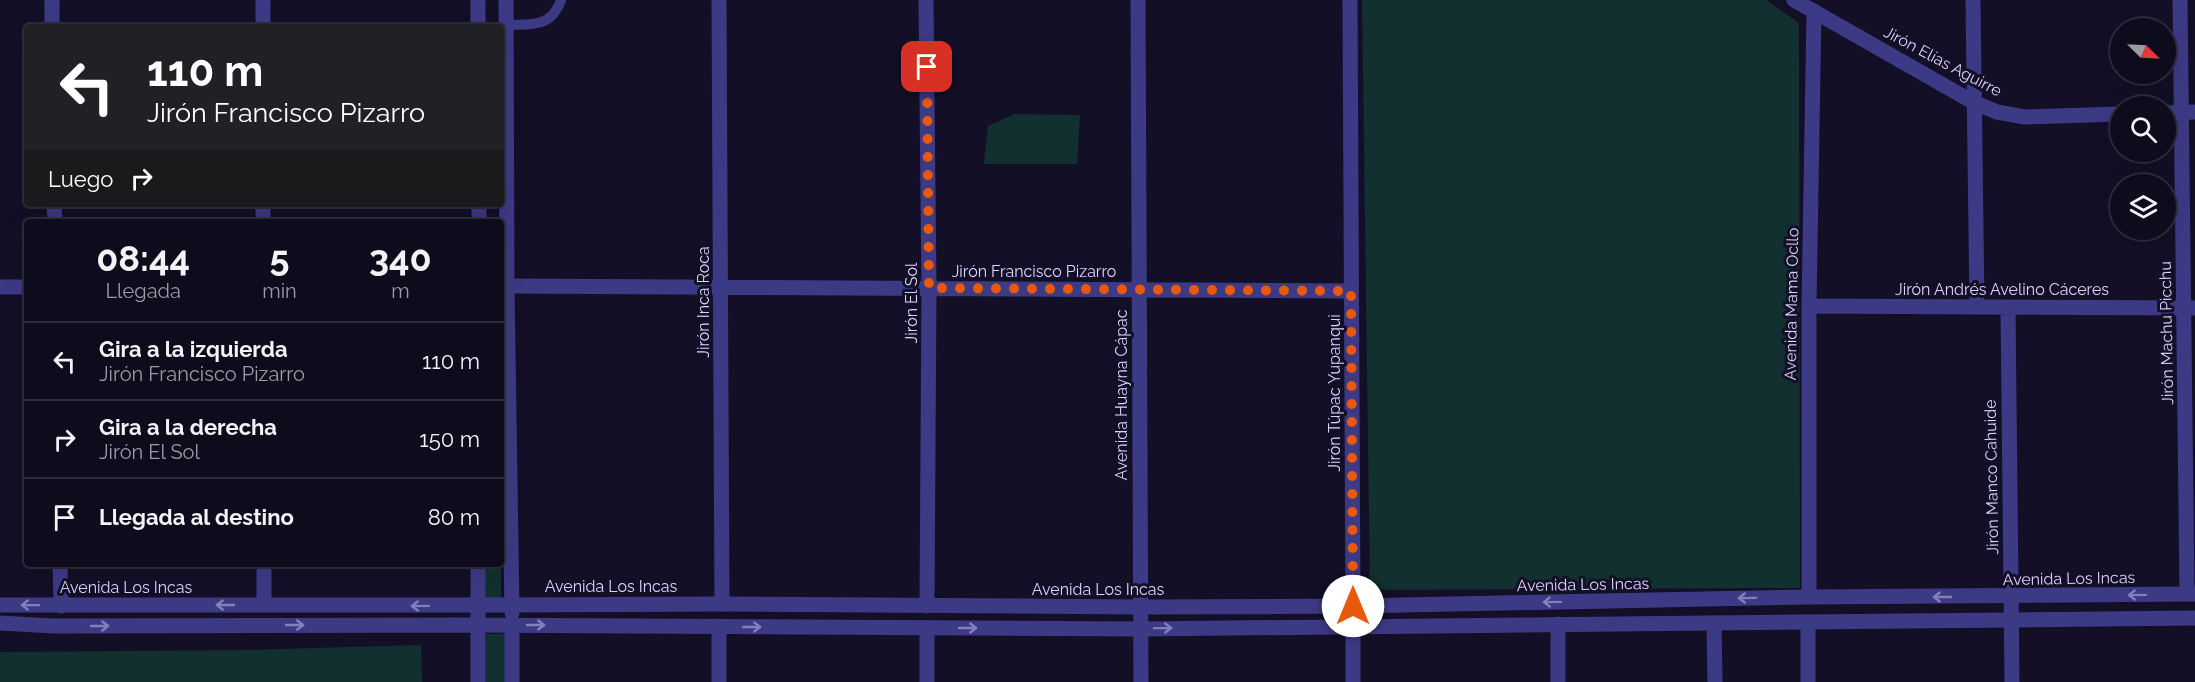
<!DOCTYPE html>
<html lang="es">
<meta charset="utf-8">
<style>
body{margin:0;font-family:Raleway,sans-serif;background:#171425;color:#f1f3f6;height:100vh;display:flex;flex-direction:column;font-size:22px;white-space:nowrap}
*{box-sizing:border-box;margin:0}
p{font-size:20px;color:#9b9ba3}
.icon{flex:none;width:33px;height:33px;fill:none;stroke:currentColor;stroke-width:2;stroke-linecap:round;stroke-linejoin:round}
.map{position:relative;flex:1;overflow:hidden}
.drawer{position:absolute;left:24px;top:219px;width:480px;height:348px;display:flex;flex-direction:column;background:#0e0b1c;border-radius:6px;box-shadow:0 6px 24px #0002,0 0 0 2px #2e2b3b}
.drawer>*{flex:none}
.guide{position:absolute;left:24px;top:24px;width:480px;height:183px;border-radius:6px;box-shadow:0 6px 24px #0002,0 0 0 2px #2e2b3b;background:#202124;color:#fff;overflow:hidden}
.needle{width:39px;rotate:114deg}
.tools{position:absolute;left:2110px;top:18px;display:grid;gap:12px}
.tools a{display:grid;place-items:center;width:66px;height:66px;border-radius:50%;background:#0e0b1c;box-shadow:0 6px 24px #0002,0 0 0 2px #2e2b3b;font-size:30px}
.pin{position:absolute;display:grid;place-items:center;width:51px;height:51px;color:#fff;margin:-26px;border-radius:12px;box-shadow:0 3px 9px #0006}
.me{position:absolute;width:66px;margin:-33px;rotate:0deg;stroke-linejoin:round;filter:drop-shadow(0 0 4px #0008)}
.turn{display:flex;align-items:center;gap:21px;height:126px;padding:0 24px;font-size:27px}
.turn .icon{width:78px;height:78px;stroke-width:2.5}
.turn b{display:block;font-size:42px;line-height:51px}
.then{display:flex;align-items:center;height:57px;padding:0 24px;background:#0003;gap:12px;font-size:22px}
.eta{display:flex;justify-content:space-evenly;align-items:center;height:102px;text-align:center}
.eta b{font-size:36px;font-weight:700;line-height:42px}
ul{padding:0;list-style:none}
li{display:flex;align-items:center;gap:18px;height:78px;padding:0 24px;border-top:2px solid #2e2b3b}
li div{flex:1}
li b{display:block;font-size:22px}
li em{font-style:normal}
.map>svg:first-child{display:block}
.green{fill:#12302f}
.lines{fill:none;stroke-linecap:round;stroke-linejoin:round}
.service{stroke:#3d3a85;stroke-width:10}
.minor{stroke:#3d3a85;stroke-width:15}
.tertiary{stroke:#3d3a85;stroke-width:15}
.oneway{stroke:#837fbc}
.route{stroke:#ea580c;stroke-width:10;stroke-dasharray:0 18}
.labels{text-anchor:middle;stroke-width:6;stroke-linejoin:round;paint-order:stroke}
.street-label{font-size:16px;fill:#d9d4ff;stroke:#130f26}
</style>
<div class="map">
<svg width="2195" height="682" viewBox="0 0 2195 682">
<rect width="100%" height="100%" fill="#130f26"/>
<path class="green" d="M 1362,0 L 1766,0 L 1799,23 L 1800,588 L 1370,590 Z
M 1014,114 L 1080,115 L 1077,164 L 984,164 L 988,126 Z
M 501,292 L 501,599 L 485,599 L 485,564 L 501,564 Z
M 486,634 L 506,634 L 506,682 L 486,682 Z
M 421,645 L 422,682 L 0,682 L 0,652 L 246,650 Z"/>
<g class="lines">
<path class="service" d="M 506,25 C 532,24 551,28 561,0"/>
<path class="minor" d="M 52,0 L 52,27
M 263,0 L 263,27
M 719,0 L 722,604
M 926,0 L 929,288 L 927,606
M 1138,0 L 1141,682
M 1350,0 L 1353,606
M 1794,0 L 1973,102 L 1997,112 L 2025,117 L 2121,114
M 1973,0 L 1977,307
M 2180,0 L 2187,594
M 2166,113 L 2195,112
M 54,204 L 55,222
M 263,204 L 263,222
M 501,286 L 1351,291
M 0,287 L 27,287
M 1809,306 L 2195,308
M 2008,307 L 2012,682
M 60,564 L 61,606
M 264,564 L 264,605
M 1809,597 L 1809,306 L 1814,11
M 0,605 L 478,605
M 1808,622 L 1808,682
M 0,623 L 53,626 L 478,625 L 478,682
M 1714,623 L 1715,682
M 1558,624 L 1558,682
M 927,628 L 927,682
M 512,682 L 512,625
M 719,682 L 719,626
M 1353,682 L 1353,626"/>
<path class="tertiary" d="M 478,0 L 478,27
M 506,0 L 507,286 L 512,613
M 479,204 L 479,222
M 478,564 L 478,625 L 1140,629 L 2195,618
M 478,605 L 722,604 L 1140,607 L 1353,606 L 1809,597 L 2195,594"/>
</g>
<defs><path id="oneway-shaft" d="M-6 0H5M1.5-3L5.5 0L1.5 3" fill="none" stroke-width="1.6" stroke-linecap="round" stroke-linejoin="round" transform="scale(1.5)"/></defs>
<g class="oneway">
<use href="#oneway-shaft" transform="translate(2137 595) rotate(179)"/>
<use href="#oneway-shaft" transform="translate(1942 597) rotate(180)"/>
<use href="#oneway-shaft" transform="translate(1747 598) rotate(179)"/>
<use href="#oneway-shaft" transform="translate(1552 602) rotate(179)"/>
<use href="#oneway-shaft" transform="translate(30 605) rotate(-179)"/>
<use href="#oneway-shaft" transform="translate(225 605) rotate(180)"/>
<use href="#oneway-shaft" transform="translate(420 606) rotate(179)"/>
<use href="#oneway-shaft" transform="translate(295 625)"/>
<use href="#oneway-shaft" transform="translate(536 625)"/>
<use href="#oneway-shaft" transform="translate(100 626)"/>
<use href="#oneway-shaft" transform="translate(752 627)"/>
<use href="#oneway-shaft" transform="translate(968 628)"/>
<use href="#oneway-shaft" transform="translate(1163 628) rotate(-1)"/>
</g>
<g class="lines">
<path class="route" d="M 927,67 L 929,288 L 1351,291 L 1353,606"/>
</g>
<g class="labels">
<g class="street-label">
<text transform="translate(1943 61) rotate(28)" y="6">Jirón Elías Aguirre</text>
<text x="1034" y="277">Jirón Francisco Pizarro</text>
<text x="2002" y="295">Jirón Andrés Avelino Cáceres</text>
<text transform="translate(703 302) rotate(-90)" y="6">Jirón Inca Roca</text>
<text transform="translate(911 303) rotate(-90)" y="6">Jirón El Sol</text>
<text transform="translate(1791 304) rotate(-89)" y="6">Avenida Mama Ocllo</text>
<text transform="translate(2166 333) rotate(-91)" y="6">Jirón Machu Picchu</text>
<text transform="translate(1334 393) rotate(-90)" y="6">Jirón Túpac Yupanqui</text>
<text transform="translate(1121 395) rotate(-90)" y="6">Avenida Huayna Cápac</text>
<text transform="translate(1991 477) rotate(-91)" y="6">Jirón Manco Cahuide</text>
<text transform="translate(2069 578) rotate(-1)" y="6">Avenida Los Incas</text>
<text transform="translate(1583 584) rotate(-1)" y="6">Avenida Los Incas</text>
<text x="611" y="592">Avenida Los Incas</text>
<text x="126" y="593">Avenida Los Incas</text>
<text x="1098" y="595">Avenida Los Incas</text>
</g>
</g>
</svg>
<div class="tools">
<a><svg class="needle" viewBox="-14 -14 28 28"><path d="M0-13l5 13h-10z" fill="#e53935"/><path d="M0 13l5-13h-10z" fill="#9b9ba3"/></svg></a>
<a><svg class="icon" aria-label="search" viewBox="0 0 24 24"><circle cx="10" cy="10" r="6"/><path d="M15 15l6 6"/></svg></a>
<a><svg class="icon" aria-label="layers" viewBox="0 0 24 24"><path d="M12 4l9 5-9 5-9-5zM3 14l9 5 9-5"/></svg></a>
</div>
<div class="pin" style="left:927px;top:67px;background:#d93025"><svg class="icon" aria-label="arrive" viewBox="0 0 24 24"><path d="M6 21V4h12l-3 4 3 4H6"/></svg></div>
<svg class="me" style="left:1353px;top:606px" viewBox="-20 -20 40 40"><circle r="19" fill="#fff"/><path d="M0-13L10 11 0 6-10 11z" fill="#ea580c"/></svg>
<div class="guide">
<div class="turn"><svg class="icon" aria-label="left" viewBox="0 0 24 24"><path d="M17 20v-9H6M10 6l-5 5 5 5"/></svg><div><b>110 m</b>Jirón Francisco Pizarro</div></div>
<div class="then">Luego<svg class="icon" aria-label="right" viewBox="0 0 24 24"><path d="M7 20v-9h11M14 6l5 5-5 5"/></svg></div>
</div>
<section class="drawer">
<div class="eta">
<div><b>08:44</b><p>Llegada</p></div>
<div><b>5</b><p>min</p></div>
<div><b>340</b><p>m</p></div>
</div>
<ul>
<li><svg class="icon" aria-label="left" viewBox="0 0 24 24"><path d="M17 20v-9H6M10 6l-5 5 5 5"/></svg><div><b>Gira a la izquierda</b><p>Jirón Francisco Pizarro</p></div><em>110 m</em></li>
<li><svg class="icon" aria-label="right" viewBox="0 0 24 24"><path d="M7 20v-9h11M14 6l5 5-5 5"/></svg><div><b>Gira a la derecha</b><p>Jirón El Sol</p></div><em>150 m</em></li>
<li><svg class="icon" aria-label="arrive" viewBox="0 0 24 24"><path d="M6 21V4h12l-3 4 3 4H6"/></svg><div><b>Llegada al destino</b></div><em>80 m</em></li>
</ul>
</section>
</div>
